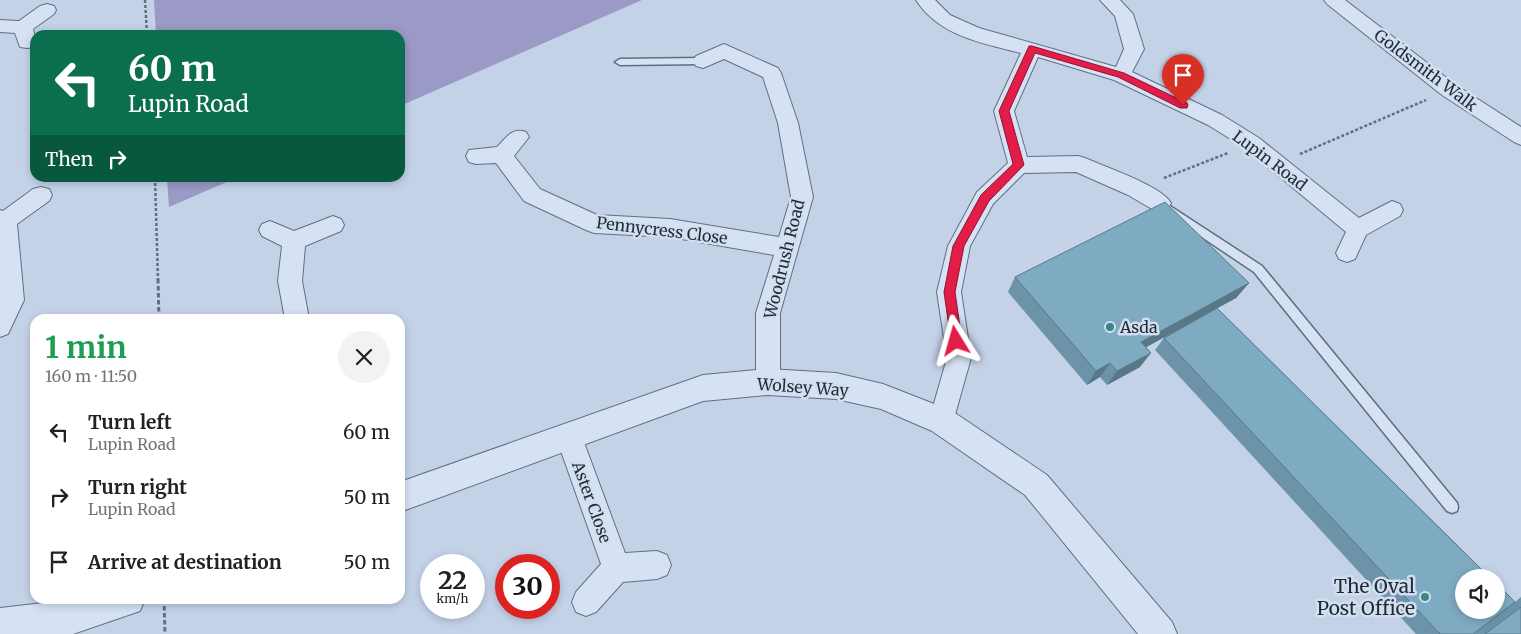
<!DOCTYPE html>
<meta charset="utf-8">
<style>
body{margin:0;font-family:Merriweather,serif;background:#f2f2f2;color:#222;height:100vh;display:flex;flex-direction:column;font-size:19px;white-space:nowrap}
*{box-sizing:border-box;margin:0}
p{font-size:16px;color:#767676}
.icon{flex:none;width:28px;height:28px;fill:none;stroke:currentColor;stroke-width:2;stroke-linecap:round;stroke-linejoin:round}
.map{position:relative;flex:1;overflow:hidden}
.sheet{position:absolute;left:30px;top:314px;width:375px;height:290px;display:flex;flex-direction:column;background:#fff;border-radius:15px;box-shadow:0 2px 8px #0003}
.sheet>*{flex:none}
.guide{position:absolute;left:30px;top:30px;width:375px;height:152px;border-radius:15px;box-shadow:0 2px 8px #0003;background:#0b6e4f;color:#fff;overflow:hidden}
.buttons{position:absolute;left:1455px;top:569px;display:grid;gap:10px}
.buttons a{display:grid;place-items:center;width:50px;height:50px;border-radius:50%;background:#fff;box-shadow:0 2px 8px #0003;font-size:25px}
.speed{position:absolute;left:420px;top:554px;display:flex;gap:10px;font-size:25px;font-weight:700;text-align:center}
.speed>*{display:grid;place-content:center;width:65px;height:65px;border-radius:50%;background:#fff;box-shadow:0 2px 8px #0003;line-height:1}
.speed small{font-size:12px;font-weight:400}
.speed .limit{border:8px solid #d22;background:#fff;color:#111}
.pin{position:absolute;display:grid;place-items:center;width:42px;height:42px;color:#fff;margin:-51px -21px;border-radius:50% 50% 50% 0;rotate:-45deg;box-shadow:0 0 5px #0007}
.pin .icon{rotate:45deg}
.me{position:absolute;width:55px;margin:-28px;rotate:352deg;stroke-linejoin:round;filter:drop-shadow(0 0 4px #0008)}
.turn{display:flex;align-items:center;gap:18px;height:105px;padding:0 15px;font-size:22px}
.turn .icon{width:65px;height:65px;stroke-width:2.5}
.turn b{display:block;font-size:35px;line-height:42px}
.then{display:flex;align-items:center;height:48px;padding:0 15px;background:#0003;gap:10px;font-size:19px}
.round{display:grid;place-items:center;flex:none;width:52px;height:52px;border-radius:26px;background:#f2f2f2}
.overview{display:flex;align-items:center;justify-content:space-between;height:85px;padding:0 15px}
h1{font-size:30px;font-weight:700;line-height:38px;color:#1e9e55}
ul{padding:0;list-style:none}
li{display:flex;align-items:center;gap:15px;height:65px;padding:0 15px}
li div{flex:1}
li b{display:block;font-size:19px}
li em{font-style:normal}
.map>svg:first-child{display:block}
.green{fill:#9b99c5}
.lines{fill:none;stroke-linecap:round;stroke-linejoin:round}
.service-casing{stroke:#5d7081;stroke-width:3}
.minor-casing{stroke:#5d7081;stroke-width:2}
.tertiary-casing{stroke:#5d7081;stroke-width:2}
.path-far1{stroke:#5d7081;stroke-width:2.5;stroke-dasharray:3 2;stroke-linecap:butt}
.path{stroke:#5d7081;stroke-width:3;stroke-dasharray:4.5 2.5;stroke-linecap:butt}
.service{fill:#d6e2f4;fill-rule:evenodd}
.minor{fill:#d6e2f4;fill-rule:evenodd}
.tertiary{fill:#d6e2f4;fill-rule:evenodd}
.wall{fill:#6c93a7}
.shaded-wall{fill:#587888}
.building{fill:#7eabc2;stroke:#587888}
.route{fill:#e11d48;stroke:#92132f}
.poi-dot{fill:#348981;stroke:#d3def1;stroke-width:2}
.labels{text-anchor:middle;stroke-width:5;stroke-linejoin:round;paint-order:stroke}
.street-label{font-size:16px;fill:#1f2b33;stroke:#d3def1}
.poi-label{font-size:16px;fill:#1f2b33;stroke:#d3def1;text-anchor:start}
.near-poi-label{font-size:19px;fill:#1f2b33;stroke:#d3def1;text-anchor:end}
</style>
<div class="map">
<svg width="1521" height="634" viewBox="0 0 1521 634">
<rect width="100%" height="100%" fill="#c4d2e8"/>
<path class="green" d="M 154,0 L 642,0 L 400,106 L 400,35 L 156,35 Z
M 167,178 L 236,178 L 169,207 Z"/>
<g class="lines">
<g class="service-casing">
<path id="service" d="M 703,58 L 708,61 L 703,64 L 620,65 L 615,62 L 620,59 Z
M 1170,206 L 1262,266 L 1457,503 L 1458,507 L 1457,511 L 1452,513 L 1447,511 L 1254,272 L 1166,213 L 1165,210 Z"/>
</g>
<g class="minor-casing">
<path id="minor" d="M 916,0 L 935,0 L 950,15 L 979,28 L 1116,67 L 1124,49 L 1115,16 L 1100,0 L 1120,0 L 1133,14 L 1144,49 L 1132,72 L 1222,115 L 1259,138 L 1359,218 L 1392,201 L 1400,204 L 1403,210 L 1400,216 L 1366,235 L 1355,259 L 1347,262 L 1339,259 L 1336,253 L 1346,232 L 1245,148 L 1208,125 L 1114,80 L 1038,57 L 1014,111 L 1027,157 L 1078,156 L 1085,158 C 1105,167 1162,186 1171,203 L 1168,209 L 1160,211 L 1152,209 L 1128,195 L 1076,172 L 1024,173 L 993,204 L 970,246 L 961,292 L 971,358 L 951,429 L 942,433 L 933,429 L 929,421 L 947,358 L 937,292 L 948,246 L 977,192 L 1008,163 L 994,111 L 1021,53 C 982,43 939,36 916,0 Z
M 1324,0 L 1345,0 L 1456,85 L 1521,127 L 1521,145 L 1514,142 L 1442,95 L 1327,4 Z
M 47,4 L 54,6 L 56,10 L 54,14 L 33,29 L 35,37 L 34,47 L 27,48 L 20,47 L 15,33 L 0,32 L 0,20 L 19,21 L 40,6 Z
M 724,44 L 778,68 L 781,73 L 798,123 L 813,197 L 780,313 L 780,382 L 777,390 L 768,393 L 759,390 L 756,382 L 756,313 L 774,255 L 670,237 L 594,233 L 586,230 L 524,201 L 496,163 L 476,164 L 469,162 L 466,156 L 469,150 L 497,147 C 506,138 512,127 526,132 L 529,137 L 514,156 L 540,189 L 597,215 L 670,219 L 779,237 L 791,197 L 778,123 L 763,77 L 724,59 L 703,68 L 696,66 L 693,61 L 696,56 Z
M 41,187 L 49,189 L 52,195 L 49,201 L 17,224 L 24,300 L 8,334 L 0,337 L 0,210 L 3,211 L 33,189 Z
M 333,216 L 341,219 L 344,225 L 341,231 L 305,246 L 302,281 L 309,319 L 285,319 L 278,281 L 282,246 L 262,236 L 259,230 L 262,224 L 270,221 L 294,231 Z
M 569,425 L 578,429 L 582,437 L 625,553 L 657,551 L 667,555 L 671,565 L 667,575 L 657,579 L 623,582 L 596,612 L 586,616 L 576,612 L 572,602 L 576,592 L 601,564 L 556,437 L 560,429 Z"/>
</g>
<g class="tertiary-casing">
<path id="tertiary" d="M 768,369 L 836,373 L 883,384 L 952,411 L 1047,475 L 1172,622 L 1177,634 L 1138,634 L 1025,495 L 932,431 L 881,409 L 836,399 L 768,395 L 703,401 L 400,512 L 400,482 L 703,375 Z
M 78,599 L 145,599 L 140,611 L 73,634 L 0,634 L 0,608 Z"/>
</g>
<path class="path-far1" d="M 145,0 L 147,35
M 1300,154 L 1426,100
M 155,178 L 158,280
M 1164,178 L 1228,153"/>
<path class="path" d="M 158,279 L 159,319
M 164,599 L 165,634"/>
<use href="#service" class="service"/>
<use href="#minor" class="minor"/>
<use href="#tertiary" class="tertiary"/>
</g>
<path class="wall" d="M 1015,277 L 1249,283 L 1236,298 L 1217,308 L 1515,602 L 1521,597 L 1521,634 L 1416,634 L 1155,350 L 1164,338 L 1205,315 L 1146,347 L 1140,367 L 1107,385 L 1100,377 L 1087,385 L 1008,292 Z"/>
<path class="shaded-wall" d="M 1249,283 L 1236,298 L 1130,356 L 1141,342 Z
M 1151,353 L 1140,367 L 1107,385 L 1117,371 Z
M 1110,363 L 1100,377 L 1087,385 L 1096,371 Z"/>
<path class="building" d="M 1165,202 L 1249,283 L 1141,342 L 1151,353 L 1117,371 L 1110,363 L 1096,371 L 1015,277 Z
M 1217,308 L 1490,578 L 1464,578 L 1464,610 L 1496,610 L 1496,583 L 1515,602 L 1473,634 L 1440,634 L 1164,338 Z
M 1521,607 L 1521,634 L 1485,634 Z"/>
<path class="route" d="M 1029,46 L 1032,46 L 1124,73 L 1187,103 L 1188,105 L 1187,108 L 1180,108 L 1118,77 L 1035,53 L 1009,111 L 1024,165 L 989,201 L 964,246 L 955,292 L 962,341 L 960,345 L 952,345 L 951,341 L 944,292 L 953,246 L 981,195 L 1013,164 L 999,111 Z"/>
<g class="poi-dot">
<circle cx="1110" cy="327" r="5"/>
<circle cx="1425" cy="597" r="5"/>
</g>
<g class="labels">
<g class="street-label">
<text transform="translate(1426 70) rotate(37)" y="6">Goldsmith Walk</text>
<text transform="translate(1270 160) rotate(37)" y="6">Lupin Road</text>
<text transform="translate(662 230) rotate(7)" y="6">Pennycress Close</text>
<text transform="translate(784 259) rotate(-76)" y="6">Woodrush Road</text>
<text transform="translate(803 387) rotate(4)" y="6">Wolsey Way</text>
<text transform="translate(592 502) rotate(70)" y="6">Aster Close</text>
</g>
<g class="poi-label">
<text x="1120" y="333">Asda</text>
</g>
<g class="near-poi-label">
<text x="1415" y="593">The Oval<tspan x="1415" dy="22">Post Office</tspan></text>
</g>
</g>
</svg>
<div class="buttons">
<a><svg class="icon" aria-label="sound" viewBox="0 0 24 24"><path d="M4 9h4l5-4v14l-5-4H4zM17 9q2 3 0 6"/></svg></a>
</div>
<div class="speed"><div>22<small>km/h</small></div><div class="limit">30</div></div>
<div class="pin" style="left:1183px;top:105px;background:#d93025"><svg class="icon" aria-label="arrive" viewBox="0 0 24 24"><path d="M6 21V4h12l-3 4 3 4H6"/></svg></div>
<svg class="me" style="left:956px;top:341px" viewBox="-20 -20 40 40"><path d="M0-17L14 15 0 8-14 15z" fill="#e11d48" stroke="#fff" stroke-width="4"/></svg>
<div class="guide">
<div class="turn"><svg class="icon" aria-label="left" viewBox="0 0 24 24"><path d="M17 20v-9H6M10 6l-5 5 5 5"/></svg><div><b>60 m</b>Lupin Road</div></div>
<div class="then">Then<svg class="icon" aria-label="right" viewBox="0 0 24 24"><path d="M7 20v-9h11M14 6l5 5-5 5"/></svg></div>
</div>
<section class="sheet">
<div class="overview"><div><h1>1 min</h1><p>160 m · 11:50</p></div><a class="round"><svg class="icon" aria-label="close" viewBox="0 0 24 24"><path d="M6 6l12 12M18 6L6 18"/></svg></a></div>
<ul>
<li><svg class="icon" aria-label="left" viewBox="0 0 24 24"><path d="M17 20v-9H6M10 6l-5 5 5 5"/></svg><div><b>Turn left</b><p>Lupin Road</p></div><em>60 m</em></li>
<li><svg class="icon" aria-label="right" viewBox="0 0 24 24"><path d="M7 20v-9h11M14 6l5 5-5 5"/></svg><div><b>Turn right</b><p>Lupin Road</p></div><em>50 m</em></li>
<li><svg class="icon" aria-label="arrive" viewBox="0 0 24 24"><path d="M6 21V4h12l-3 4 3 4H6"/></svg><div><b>Arrive at destination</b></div><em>50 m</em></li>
</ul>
</section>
</div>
